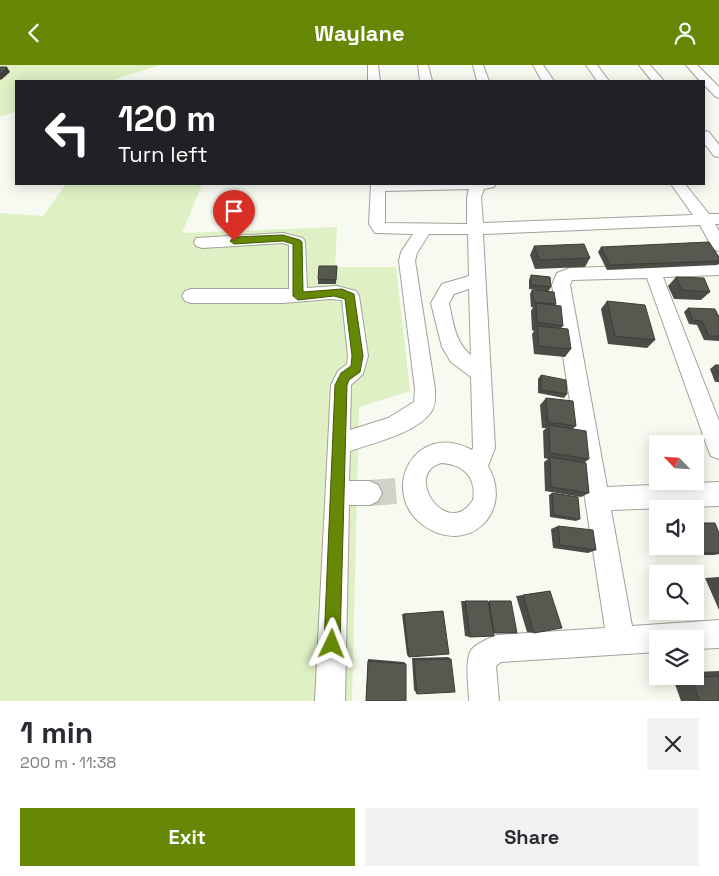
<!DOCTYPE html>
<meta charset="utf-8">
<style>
body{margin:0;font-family:"Space Grotesk",sans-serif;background:#f2f2f3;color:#2b2b33;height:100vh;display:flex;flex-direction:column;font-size:19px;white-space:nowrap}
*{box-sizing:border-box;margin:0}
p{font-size:16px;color:#7c7c81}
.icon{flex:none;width:28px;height:28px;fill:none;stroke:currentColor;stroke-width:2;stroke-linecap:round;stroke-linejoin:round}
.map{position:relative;height:636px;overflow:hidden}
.sheet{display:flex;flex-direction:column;background:#fff;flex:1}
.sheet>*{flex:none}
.guide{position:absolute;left:15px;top:15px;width:690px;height:105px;border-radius:0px;box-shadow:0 2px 12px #0003;background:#202124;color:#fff;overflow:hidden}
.needle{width:32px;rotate:295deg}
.controls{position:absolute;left:649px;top:370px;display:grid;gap:10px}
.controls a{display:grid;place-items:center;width:55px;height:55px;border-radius:0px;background:#fff;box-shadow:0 2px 12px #0003;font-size:25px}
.pin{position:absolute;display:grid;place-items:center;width:42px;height:42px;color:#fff;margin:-51px -21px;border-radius:50% 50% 50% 0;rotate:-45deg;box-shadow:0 0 5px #0007}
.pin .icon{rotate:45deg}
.me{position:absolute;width:55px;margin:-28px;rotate:2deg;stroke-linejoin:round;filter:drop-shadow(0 0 4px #0008)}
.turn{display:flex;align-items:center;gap:18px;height:105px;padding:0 20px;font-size:22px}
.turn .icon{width:65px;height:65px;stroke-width:2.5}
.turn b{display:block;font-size:35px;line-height:42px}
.round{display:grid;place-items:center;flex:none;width:52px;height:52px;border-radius:0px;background:#f2f2f3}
.head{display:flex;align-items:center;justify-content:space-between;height:85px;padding:0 20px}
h1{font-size:30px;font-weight:700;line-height:38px}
.primary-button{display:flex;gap:10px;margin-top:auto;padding:10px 20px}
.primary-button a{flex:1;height:58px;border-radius:0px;background:#668806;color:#fff;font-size:20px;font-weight:700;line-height:58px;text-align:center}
.primary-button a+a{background:#f2f2f3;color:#2b2b33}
header{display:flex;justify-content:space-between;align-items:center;height:65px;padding:0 20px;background:#668806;color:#fff;font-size:22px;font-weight:700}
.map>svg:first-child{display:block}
.green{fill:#dff0c4}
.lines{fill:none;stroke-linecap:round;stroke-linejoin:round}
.minor-tunnel{stroke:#cfd3ca;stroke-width:26;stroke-dasharray:26 13;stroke-linecap:butt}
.minor-casing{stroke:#9fa39a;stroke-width:2}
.minor{fill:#fff;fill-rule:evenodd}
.wall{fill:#494d45}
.shaded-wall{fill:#3c3e38}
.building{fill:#555950;stroke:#3c3e38}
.route{fill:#668806;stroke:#425804}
</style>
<header><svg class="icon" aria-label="back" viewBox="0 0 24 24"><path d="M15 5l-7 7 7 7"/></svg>Waylane<svg class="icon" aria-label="person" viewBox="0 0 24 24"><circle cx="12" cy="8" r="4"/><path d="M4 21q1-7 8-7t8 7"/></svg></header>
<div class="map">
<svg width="719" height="636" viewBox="0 0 719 636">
<rect width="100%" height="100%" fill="#f6faf0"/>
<path class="green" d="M 0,0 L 161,0 L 109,16 L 16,16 L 16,46 L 0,52 Z
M 66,119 L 202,119 L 182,168 L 337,162 L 335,202 L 396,202 L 410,326 L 359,342 L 352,636 L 0,636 L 0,148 L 43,151 Z"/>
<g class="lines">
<path class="minor-tunnel" d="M 370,428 L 397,426"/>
<g class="minor-casing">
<path id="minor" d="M 368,0 L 378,0 L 380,16 L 368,16 Z
M 418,0 L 428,0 L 432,16 L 420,16 Z
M 473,0 L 483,0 L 489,16 L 477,16 Z
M 533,0 L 543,0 L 554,16 L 542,16 Z
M 586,0 L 597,0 L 609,16 L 597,16 Z
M 639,0 L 650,0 L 664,16 L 652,16 Z
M 686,0 L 697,0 L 719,22 L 719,33 L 715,31 L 704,20 L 704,16 L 700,16 Z
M 704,66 L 709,67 L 719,80 L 719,92 L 714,91 L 704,78 Z
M 371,119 L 496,119 L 494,122 L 484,124 L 481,132 L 483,158 L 693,150 L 671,119 L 685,119 L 709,149 L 719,149 L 719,159 L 715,159 L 719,166 L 719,186 L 713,184 L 700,160 L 483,169 L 495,383 L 488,401 C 515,448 467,492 423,460 C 378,427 415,354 472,385 L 473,383 L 471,312 L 451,297 L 442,282 L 431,238 L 442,219 L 469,211 L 468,169 L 429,169 L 417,188 L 415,196 L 435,324 C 435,331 436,341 431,347 C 417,368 373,378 350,386 L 349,416 L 370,416 L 378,420 L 382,428 L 378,436 L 370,440 L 349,440 L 345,636 L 315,636 L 331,320 L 338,306 L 347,299 L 348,291 L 342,235 L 330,234 L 283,238 L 191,238 L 185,236 L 182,231 L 185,226 L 191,224 L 289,224 L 289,180 L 283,178 L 202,183 L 196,181 L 194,177 L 196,173 L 283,168 L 303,173 L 305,177 L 307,223 L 337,221 L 356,226 L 359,231 L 368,291 L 363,309 L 351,320 L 350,365 L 388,353 L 414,337 L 415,324 L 399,196 L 401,187 L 413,169 L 375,168 L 369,159 ZM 469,124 L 467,132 L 467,159 L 385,158 L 385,126 ZM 469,224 L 471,290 C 455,278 453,256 449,238 L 454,229 ZM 441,398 C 463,399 477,412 473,435 C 470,439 466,444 462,446 C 437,459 407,408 441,398 Z
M 719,198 L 719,210 L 663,212 L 719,356 L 719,394 L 711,391 L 708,384 L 647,213 L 572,215 L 570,220 L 607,422 L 719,417 L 719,441 L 611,445 L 632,561 L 719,555 L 719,583 L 695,584 L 695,574 L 658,574 L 658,587 L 501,597 L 496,601 L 499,636 L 469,636 C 469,624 464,593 472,584 C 478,578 489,573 497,570 L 605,563 L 552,220 L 557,208 L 570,203 Z"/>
</g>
<use href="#minor" class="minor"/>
</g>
<path class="wall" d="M 534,181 L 590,193 L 585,202 L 535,204 L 530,190 Z
M 601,182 L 719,192 L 719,199 L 717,200 L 607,205 L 598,187 Z
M 337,201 L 336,219 L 318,219 L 318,214 Z
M 531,210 L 551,222 L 548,227 L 529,224 L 529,215 Z
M 676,212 L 710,227 L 701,235 L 674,234 L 668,221 Z
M 532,225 L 556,239 L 556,241 L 563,261 L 561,263 L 571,284 L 565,292 L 534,289 L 532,269 L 534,266 L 532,265 L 531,246 L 533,242 L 531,242 L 530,229 Z
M 607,236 L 655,275 L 647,283 L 608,279 L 601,244 Z
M 688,243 L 719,252 L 719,276 L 704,275 L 697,260 L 689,259 L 684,247 Z
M 715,300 L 719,300 L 719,317 L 715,317 L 710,304 Z
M 541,310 L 567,329 L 564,333 L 538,328 L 538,314 Z
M 546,333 L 576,361 L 572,364 L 589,394 L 584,398 L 589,428 L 581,432 L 545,426 L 544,397 L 548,394 L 544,393 L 543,366 L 546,363 L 542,363 L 540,340 Z
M 552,428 L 580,454 L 576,456 L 550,452 L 549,430 Z
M 695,458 L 719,468 L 719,489 L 714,490 L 688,490 L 684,481 L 695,481 Z
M 558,461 L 596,485 L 588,488 L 553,483 L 551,464 Z
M 719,512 L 719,545 L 705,513 Z
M 550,526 L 534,568 L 527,567 L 516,531 Z
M 461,536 L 465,536 L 488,537 L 517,568 L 493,568 L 470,572 L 465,571 Z
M 443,546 L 409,592 L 407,590 L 402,549 Z
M 448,592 L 451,594 L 417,629 L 414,625 L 412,593 Z
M 368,594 L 404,597 L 406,599 L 406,636 L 366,636 Z
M 719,606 L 719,636 L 681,636 L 672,611 L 695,611 L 695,607 Z"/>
<path class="shaded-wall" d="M 7,2 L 10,7 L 1,15 L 0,14 L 0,9 Z"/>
<path class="building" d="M 0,2 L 7,2 L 0,9 Z
M 709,177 L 719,192 L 719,196 L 610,200 L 601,182 Z
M 584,179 L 590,193 L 540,195 L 534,181 Z
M 319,201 L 337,201 L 336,215 L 318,214 Z
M 531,210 L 550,212 L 551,222 L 531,220 Z
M 676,212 L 704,213 L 710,227 L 682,225 Z
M 532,225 L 554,227 L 556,239 L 534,237 Z
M 607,236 L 645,240 L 655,275 L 615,271 Z
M 536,238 L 561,241 L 563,261 L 537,257 Z
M 688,243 L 715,244 L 719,252 L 719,271 L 709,271 L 702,256 L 693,255 Z
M 537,261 L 568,264 L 571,284 L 539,281 Z
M 715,300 L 719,300 L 719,309 Z
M 541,310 L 566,315 L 567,329 L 541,325 Z
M 546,333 L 573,336 L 576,361 L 548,357 Z
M 549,360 L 586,366 L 589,394 L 550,388 Z
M 550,392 L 586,398 L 589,428 L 551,422 Z
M 552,428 L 578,432 L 580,454 L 554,450 Z
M 695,458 L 715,458 L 719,468 L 719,488 L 700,488 L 695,475 Z
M 558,461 L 593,465 L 596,485 L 560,480 Z
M 550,526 L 562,563 L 534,568 L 523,530 Z
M 465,536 L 488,536 L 494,571 L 470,572 Z
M 489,536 L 511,536 L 517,568 L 494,568 Z
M 443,546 L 449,589 L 409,592 L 404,549 Z
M 451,594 L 455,627 L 417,629 L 414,595 Z
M 368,596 L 406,599 L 406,636 L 366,636 Z
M 719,611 L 719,636 L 700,636 L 691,613 Z"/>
<path class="route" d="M 283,170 L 300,175 L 302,177 L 303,227 L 342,224 L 354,229 L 363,291 L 360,307 L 349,315 L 347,320 L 340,579 L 337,585 L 332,587 L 326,585 L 324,579 L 335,320 L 341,308 L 351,301 L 352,291 L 345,234 L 334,231 L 298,235 L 293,231 L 293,179 L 283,176 L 234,179 L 230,176 L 234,172 Z"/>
</svg>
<div class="controls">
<a><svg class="needle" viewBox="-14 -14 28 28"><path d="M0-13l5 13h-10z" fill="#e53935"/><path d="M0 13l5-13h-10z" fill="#7c7c81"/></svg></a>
<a><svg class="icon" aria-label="sound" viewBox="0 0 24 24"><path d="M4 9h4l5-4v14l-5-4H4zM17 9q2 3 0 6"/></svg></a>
<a><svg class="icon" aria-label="search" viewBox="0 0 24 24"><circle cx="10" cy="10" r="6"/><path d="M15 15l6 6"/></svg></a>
<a><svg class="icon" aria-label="layers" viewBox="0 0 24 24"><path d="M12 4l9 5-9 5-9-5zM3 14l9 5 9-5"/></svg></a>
</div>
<div class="pin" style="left:234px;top:176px;background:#d93025"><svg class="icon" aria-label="arrive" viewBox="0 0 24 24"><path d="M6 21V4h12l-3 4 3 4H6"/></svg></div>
<svg class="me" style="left:332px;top:579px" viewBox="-20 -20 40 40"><path d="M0-17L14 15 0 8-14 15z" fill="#668806" stroke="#fff" stroke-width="4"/></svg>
<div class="guide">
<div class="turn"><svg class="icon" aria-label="left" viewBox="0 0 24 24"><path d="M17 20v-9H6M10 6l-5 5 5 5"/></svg><div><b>120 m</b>Turn left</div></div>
</div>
</div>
<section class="sheet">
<div class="head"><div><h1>1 min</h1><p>200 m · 11:38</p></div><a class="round"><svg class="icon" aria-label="close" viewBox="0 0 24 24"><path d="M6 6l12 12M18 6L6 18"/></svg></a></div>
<div class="primary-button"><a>Exit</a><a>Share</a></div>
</section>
